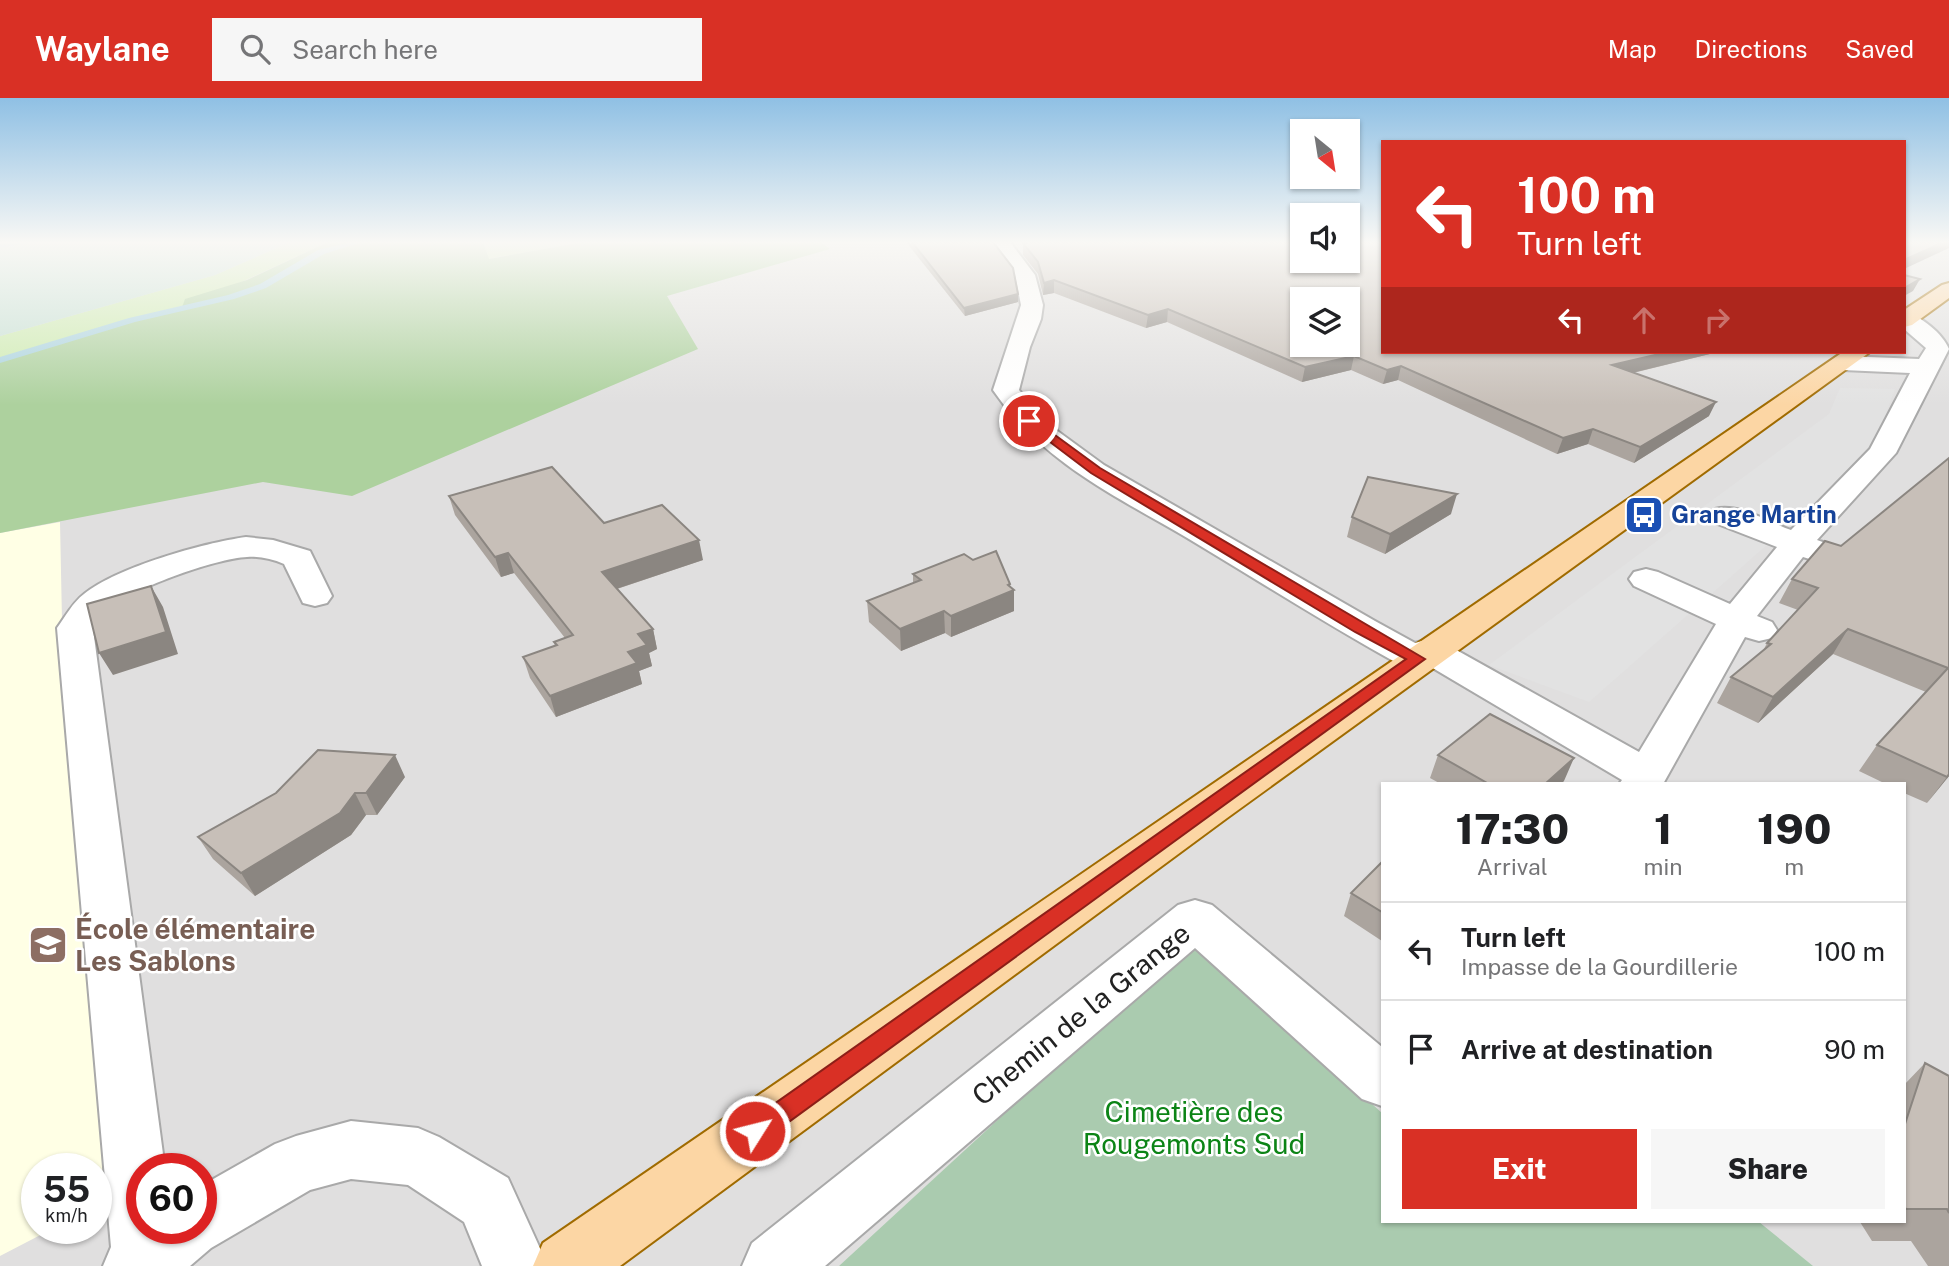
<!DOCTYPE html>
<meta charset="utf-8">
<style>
body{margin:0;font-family:"Public Sans",sans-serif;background:#f6f6f6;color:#202124;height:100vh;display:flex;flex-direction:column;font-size:26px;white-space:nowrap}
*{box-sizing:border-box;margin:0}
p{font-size:23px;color:#757577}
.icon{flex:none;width:38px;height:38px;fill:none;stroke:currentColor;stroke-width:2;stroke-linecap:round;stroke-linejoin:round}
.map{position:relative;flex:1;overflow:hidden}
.side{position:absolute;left:1381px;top:684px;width:525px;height:441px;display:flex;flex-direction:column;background:#fff;border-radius:0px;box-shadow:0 2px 5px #0004}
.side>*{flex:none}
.guide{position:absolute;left:1381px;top:42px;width:525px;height:214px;border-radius:0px;box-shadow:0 2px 5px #0004;background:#d93025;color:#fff;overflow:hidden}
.needle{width:46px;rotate:150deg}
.controls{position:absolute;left:1290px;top:21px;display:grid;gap:14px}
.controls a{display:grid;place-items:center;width:70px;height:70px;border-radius:0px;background:#fff;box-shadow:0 2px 5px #0004;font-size:35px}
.speed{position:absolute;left:21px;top:1055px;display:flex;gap:14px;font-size:35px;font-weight:700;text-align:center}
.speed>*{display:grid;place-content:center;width:91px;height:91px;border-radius:50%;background:#fff;box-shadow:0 2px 5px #0004;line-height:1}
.speed small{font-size:18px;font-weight:400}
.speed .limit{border:10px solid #d22;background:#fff;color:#111}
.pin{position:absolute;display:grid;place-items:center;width:60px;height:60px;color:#fff;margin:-30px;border:4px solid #fff;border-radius:50%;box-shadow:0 2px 7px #0007}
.me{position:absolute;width:77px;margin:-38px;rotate:54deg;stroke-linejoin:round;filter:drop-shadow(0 0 5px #0008)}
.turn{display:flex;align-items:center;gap:24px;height:147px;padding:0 21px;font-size:32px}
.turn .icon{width:91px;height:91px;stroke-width:2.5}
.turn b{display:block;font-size:49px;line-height:60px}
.lanes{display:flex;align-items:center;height:66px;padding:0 21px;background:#0003;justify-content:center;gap:35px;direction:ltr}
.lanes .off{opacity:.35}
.eta{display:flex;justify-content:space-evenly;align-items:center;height:119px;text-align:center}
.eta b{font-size:42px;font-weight:800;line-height:49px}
.cta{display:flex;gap:14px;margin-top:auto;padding:14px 21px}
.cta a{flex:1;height:80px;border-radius:0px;background:#d93025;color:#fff;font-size:28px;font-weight:800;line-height:80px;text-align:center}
.cta a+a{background:#f6f6f6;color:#202124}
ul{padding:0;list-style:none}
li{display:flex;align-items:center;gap:21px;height:98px;padding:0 21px;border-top:2px solid #e0e0e0}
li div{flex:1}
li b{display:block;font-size:26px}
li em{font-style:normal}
header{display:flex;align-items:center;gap:42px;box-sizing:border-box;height:98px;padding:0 35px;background:#d93025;color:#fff}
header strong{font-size:33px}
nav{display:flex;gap:38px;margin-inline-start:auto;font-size:24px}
.search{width:490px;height:63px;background:#f6f6f6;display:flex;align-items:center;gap:18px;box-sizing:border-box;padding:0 24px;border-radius:0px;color:#757577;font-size:26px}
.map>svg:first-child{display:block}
.residential{fill:#e0dfdf;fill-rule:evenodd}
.education{fill:#ffffe5}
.grass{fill:#cdebb0}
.forest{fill:#add19e}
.wetland{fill:#c6e0d4}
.cemetery{fill:#aacbaf}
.parking{fill:#e2e2e2}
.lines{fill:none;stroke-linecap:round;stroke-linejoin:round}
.stream{fill:#aad3df;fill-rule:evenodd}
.minor-casing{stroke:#a9a9a9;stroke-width:4}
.major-casing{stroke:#a06b00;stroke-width:4}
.minor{fill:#fff;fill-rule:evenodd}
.major{fill:#fcd6a4;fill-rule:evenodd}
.wall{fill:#aba49e}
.shaded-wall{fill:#8b8681}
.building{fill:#c7bfb8;stroke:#8b8681;stroke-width:2;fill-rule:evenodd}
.route{fill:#d93025;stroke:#8d1f18;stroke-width:2}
.labels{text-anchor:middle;stroke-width:5;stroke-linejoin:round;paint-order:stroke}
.transit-label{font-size:24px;font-weight:bold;fill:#164399;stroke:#fff;text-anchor:start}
.near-education-label{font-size:28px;font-weight:bold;fill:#785e54;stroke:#fff;text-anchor:start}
.near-street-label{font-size:28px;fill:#222;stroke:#fff}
.near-park-label{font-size:28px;fill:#0c8416;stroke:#fff}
</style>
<header>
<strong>Waylane</strong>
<div class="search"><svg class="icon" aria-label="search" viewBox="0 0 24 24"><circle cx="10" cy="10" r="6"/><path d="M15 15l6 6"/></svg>Search here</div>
<nav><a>Map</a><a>Directions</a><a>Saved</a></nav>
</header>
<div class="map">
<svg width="1949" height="1168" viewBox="0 0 1949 1168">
<rect width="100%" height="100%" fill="#f2efe9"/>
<path class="residential" d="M 0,144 L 1302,144 L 1302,163 L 1348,163 L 1382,254 L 1904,254 L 1904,144 L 1949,144 L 1949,1168 L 0,1168 ZM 1302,201 L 1348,201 L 1348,247 L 1302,247 ZM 1382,686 L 1904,686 L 1904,1124 L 1382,1124 ZM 37,1071 L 96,1071 L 96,1130 L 37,1130 ZM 142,1071 L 201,1071 L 201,1130 L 142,1130 Z"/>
<path class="education" d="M 60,424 L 64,622 L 130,1089 L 96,1107 L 96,1071 L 37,1071 L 37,1130 L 52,1131 L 0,1158 L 0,435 Z"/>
<path class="grass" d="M 290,144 L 328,144 L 181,212 L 132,222 L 0,262 L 0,238 L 215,177 Z
M 483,144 L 583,144 L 488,161 Z"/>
<path class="forest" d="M 328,144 L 483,144 L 489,161 L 583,144 L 821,144 L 830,151 L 667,198 L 698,251 L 352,398 L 263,384 L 0,435 L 0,262 L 132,222 L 181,212 L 185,201 L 247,182 Z"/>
<path class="wetland" d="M 0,144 L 290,144 L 215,177 L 0,238 Z"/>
<path class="cemetery" d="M 1192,843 L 1382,1015 L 1382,1124 L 1759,1124 L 1813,1168 L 839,1168 Z"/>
<path class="parking" d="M 1840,290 L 1895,291 L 1879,334 L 1864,361 L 1589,604 L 1489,567 L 1829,316 Z"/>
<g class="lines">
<path class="stream" d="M 16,144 L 36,144 L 0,150 L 0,146 Z
M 351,144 L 362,144 L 324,156 L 266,190 L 234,201 L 135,224 L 0,265 L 0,259 L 129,220 L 228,197 L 260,186 L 318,152 Z"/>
<g class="minor-casing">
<path id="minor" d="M 991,144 L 1010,144 L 1035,177 L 1043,207 L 1041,221 L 1030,249 L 1019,292 L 1052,329 L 1104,367 L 1375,523 L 1415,545 L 1429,541 L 1442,544 L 1639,654 L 1716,526 L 1634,488 L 1629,481 L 1634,474 L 1646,471 L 1658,474 L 1730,506 L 1777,449 L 1715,425 L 1711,418 L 1715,411 C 1739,405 1769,424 1791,432 L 1870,351 L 1910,275 L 1843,272 L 1835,270 L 1831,265 L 1835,260 L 1843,258 L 1919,261 L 1926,250 L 1904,231 L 1905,214 C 1922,219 1942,235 1949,251 L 1896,355 L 1817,442 L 1831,447 L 1835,454 L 1831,461 L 1819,464 L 1803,459 L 1757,518 L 1772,524 L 1777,532 L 1772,540 L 1759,543 L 1745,539 L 1663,686 L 1619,686 L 1622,682 L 1431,569 L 1417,572 L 1404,569 C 1331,529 1261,484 1189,441 C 1116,398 1043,365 993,292 L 1021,207 L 1015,177 Z
M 246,439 L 273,442 L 310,453 L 332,498 L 327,505 L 315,508 L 303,505 L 284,466 C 272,461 260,458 247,459 C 217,460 127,492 106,513 C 101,518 97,525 93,531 L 165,1071 L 142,1071 L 142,1130 L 201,1130 L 201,1088 L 275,1046 L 296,1038 L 351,1023 L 418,1030 L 439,1039 L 508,1080 L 548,1168 L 482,1168 L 464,1124 L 408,1087 L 351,1081 L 310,1092 L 211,1150 L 190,1168 L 103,1168 L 111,1149 L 57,530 C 65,519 73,504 84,496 C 118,469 203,445 246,439 Z
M 1195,802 L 1212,807 L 1382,949 L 1382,1008 L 1362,1001 L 1195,850 L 825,1168 L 742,1168 L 752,1145 L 1178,807 Z"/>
</g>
<g class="major-casing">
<path id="major" d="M 1949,185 L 1949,200 L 1912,227 L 1904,229 L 1904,212 L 1942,187 Z
M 1843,254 L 1870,254 L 1227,720 L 620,1168 L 533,1168 L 543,1145 Z"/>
</g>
<use href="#minor" class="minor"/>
<use href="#major" class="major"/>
</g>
<path class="wall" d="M 906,144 L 993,144 L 1018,196 L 1018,204 L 965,218 Z
M 1023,145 L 1382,254 L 1718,254 L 1633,275 L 1709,318 L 1634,365 L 1588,346 L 1557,356 L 1398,282 L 1383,286 L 1351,272 L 1302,284 L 1167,224 L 1146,230 L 1054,195 L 1043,197 L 1038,176 L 1023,157 Z
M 1949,360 L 1949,678 L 1927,705 L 1904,695 L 1904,686 L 1886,686 L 1859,673 L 1877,647 L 1926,594 L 1833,556 L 1758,625 L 1717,605 L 1731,579 L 1763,553 L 1767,545 L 1798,512 L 1779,505 L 1792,481 L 1841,448 Z
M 449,398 L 604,425 L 703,462 L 617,491 L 653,531 L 657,551 L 649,555 L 652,568 L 639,573 L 642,586 L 556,619 L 530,580 L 523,559 L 555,548 L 554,544 L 565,540 L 514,475 L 501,479 L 455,417 Z
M 1451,416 L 1385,456 L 1347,439 L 1352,419 Z
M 973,462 L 1010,486 L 1014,513 L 951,539 L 945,535 L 901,553 L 869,524 L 867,503 L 913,485 L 913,476 Z
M 1438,657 L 1564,683 L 1560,686 L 1441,686 L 1430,680 Z
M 405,679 L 377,717 L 366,717 L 351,737 L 255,798 L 213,761 L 198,739 Z
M 1382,764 L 1382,843 L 1344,818 L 1351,795 Z
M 1925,965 L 1949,978 L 1949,1168 L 1928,1168 L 1911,1143 L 1872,1143 L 1860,1124 L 1904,1124 L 1904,987 Z"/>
<path class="shaded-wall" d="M 1944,144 L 1949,144 L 1949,150 L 1904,171 L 1904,162 Z
M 1920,181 L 1913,193 L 1904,198 L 1904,190 Z
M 1054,182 L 1054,195 L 1043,197 L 1044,185 Z
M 1018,196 L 1018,204 L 965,218 L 964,210 Z
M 1168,211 L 1167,224 L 1146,230 L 1148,217 Z
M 1668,254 L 1718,254 L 1607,281 L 1612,267 Z
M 1354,258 L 1351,272 L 1302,284 L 1305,269 Z
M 1401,268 L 1398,282 L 1383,286 L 1387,272 Z
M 1716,304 L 1709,318 L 1634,365 L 1640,349 Z
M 1593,331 L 1588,346 L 1557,356 L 1563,340 Z
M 1457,396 L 1451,416 L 1385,456 L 1390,436 Z
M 699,442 L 703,462 L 607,494 L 602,474 Z
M 508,455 L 514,475 L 501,479 L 495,459 Z
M 1010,486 L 1010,493 L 1014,492 L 1014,513 L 951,539 L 951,518 Z
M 151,488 L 163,509 L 178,556 L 113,577 L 99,555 Z
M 944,513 L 945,535 L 901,553 L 900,531 Z
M 653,531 L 657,551 L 649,555 L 652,568 L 639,573 L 642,586 L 556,619 L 550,598 L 628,554 L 638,536 Z
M 1848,531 L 1833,556 L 1758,625 L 1773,599 Z
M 395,657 L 405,679 L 377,717 L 366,695 Z
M 1574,660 L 1564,683 L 1560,686 L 1545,686 Z
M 1949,676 L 1949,678 L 1927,705 L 1947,679 Z
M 355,695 L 366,717 L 351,737 L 255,798 L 241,775 Z"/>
<path class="building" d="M 912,144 L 993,144 L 1013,170 L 1018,196 L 964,210 Z
M 1029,144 L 1302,144 L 1302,163 L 1348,163 L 1348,144 L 1382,144 L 1382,254 L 1668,254 L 1612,267 L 1716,304 L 1640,349 L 1593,331 L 1563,340 L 1401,268 L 1387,272 L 1354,258 L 1305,269 L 1168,211 L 1148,217 L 1054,182 L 1044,185 L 1038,164 L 1023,145 ZM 1302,201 L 1348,201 L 1348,247 L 1302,247 Z
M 1904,144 L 1944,144 L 1904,162 Z
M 1904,177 L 1920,181 L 1904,190 Z
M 1949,360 L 1949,676 L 1947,679 L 1877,647 L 1948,570 L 1848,531 L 1773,599 L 1731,579 L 1771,546 L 1767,545 L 1818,490 L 1792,481 L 1825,443 L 1841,448 Z
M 552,369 L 604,425 L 662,407 L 699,442 L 602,474 L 653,531 L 638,536 L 647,547 L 628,554 L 637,565 L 550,598 L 523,559 L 557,547 L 554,544 L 573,537 L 508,455 L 495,459 L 449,398 Z
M 1368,379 L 1457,396 L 1390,436 L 1352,419 Z
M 996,453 L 1010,486 L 1008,487 L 1014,492 L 951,518 L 944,513 L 900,531 L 867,503 L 921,482 L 913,476 L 964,456 L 973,462 Z
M 151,488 L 166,534 L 99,555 L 87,506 Z
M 1490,616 L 1574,660 L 1545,686 L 1489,686 L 1438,657 Z
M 318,652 L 395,657 L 366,695 L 355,695 L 340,715 L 241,775 L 198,739 L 276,695 Z
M 1382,764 L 1382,814 L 1351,795 Z
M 1925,965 L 1949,978 L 1949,1115 L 1947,1111 L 1906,1111 L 1904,1108 L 1904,1029 Z"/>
<linearGradient id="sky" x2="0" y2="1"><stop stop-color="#8fc0e4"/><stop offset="0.47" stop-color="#f9f8f5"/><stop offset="1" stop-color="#f9f8f5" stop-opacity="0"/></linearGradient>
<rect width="1949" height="307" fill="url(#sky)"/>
<path class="route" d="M 1025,321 L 1033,321 L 1100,370 L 1425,561 L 764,1042 L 755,1045 L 747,1042 L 743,1033 L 747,1025 L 1406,561 L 1355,534 L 1091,375 L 1025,325 Z"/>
<defs>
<g id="bus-square" transform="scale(2.0125)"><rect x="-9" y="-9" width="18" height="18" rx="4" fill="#1a4fb4" stroke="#fff"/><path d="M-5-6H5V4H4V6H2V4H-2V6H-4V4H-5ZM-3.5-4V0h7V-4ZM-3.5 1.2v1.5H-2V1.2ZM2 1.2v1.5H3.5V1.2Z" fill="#fff"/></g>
<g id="school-square" transform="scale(2.0125)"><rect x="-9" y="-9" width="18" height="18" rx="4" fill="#8d6e63" stroke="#fff"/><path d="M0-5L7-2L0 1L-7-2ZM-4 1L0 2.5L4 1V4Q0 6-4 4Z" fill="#fff"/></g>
</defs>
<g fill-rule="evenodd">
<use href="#bus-square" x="1644" y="417"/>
<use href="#school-square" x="48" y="847"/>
</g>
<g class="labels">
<g class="transit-label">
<text x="1671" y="425">Grange Martin</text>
</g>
<g class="near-education-label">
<text x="75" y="841">École élémentaire<tspan x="75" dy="32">Les Sablons</tspan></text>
</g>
<g class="near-street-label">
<text transform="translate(1081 916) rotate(-39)" y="10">Chemin de la Grange</text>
</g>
<g class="near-park-label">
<text x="1194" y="1024">Cimetière des<tspan x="1194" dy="32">Rougemonts Sud</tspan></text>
</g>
</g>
</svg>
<div class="controls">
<a><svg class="needle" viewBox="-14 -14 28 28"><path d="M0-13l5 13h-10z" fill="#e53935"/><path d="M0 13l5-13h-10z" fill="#757577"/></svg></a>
<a><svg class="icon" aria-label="sound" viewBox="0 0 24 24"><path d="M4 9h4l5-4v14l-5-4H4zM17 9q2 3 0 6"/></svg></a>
<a><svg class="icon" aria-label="layers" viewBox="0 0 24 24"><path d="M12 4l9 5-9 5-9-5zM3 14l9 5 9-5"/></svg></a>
</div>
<div class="speed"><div>55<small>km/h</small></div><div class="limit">60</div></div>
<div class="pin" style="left:1029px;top:323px;background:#d93025"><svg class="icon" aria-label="arrive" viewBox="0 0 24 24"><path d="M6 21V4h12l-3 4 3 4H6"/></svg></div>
<svg class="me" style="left:755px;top:1033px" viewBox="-20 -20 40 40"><circle r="17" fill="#d93025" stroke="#fff" stroke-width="3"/><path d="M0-11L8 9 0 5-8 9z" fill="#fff"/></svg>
<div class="guide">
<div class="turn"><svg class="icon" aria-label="left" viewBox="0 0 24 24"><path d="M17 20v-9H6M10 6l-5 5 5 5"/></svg><div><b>100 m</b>Turn left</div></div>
<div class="lanes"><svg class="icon" aria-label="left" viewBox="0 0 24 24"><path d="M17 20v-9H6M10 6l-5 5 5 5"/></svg><svg class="icon off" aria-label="ahead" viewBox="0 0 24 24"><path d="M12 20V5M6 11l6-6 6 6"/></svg><svg class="icon off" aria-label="right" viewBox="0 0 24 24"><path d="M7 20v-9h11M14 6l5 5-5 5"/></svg></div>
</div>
<section class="side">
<div class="eta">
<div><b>17:30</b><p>Arrival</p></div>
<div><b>1</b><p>min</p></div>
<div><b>190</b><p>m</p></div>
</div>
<ul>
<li><svg class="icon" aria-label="left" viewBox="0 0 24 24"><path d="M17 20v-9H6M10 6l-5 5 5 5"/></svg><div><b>Turn left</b><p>Impasse de la Gourdillerie</p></div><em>100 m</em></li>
<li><svg class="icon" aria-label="arrive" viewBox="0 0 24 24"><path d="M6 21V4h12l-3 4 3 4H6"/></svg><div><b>Arrive at destination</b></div><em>90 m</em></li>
</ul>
<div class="cta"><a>Exit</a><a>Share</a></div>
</section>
</div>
